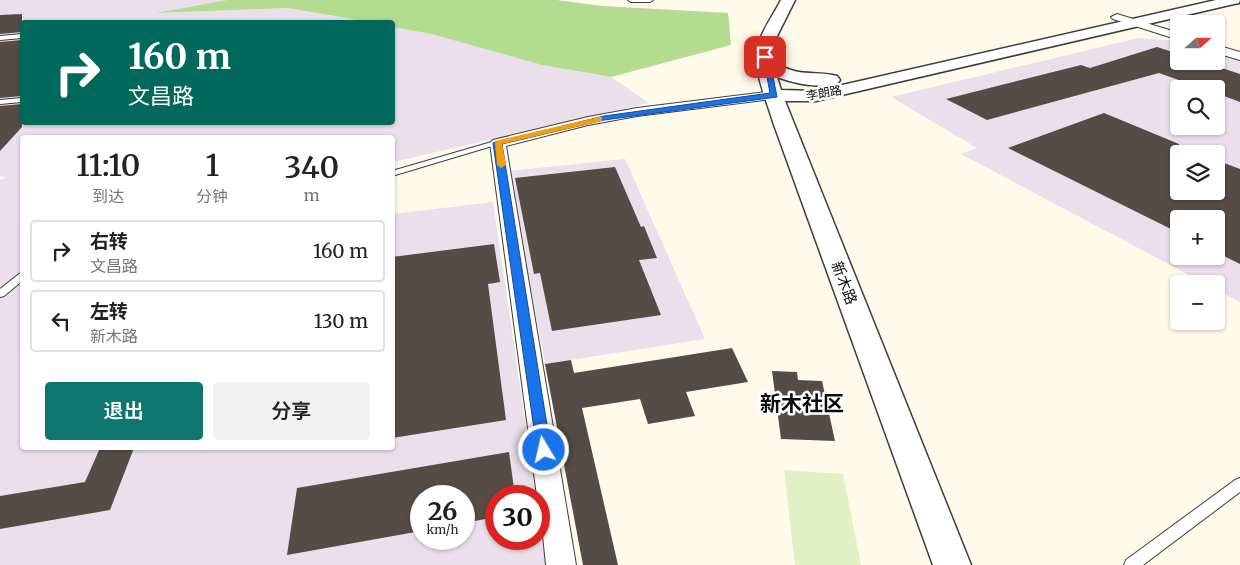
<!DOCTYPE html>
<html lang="zh">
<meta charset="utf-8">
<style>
body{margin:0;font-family:Merriweather,"Noto Sans SC",serif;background:#f2f2f2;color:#222;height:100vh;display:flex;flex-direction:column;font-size:19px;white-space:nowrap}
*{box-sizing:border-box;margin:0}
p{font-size:16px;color:#767676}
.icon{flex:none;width:28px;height:28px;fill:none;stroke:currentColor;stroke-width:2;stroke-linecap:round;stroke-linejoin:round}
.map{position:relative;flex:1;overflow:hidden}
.panel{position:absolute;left:20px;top:135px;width:375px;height:315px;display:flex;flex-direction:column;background:#fff;border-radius:5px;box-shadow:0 1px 4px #0004}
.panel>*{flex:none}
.top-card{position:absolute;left:20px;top:20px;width:375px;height:105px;border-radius:5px;box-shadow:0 1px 4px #0004;background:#00695c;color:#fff;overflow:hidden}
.needle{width:32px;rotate:69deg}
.fabs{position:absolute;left:1170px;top:15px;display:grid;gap:10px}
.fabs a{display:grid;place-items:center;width:55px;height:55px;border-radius:5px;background:#fff;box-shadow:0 1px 4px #0004;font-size:25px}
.speed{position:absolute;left:410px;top:485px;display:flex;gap:10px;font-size:25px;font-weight:700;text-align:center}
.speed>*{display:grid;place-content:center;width:65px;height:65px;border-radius:50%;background:#fff;box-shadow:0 1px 4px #0004;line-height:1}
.speed small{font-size:12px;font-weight:400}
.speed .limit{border:8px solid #d22;background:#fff;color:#111}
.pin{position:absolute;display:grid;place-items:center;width:42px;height:42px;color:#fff;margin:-21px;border-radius:10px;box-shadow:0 2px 8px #0006}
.me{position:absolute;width:55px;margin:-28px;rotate:351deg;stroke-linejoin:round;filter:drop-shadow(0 0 4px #0008)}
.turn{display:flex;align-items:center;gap:18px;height:105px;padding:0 25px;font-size:22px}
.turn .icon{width:65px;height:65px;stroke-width:2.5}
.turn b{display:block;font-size:35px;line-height:42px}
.eta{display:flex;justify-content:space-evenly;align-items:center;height:85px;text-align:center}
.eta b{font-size:30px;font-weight:600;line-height:35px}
.cta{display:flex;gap:10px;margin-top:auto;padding:10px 25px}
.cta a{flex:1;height:58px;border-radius:5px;background:#0f766e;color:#fff;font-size:20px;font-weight:600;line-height:58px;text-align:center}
.cta a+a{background:#f2f2f2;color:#222}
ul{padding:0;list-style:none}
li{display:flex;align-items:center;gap:15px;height:62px;margin:0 10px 8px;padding:0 15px;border:2px solid #e0e0e0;border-radius:5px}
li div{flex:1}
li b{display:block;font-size:19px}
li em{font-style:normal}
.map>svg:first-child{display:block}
.industrial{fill:#eadfeb;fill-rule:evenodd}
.forest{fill:#b3dc91}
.pitch{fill:#e2f1c5}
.building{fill:#554c47}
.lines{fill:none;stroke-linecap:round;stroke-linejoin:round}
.service-casing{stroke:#3e3e3e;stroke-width:2}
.minor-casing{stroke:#3e3e3e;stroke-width:2}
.tertiary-casing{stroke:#3e3e3e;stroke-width:3}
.service{fill:#fff;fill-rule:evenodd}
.minor{fill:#fff;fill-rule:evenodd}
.tertiary{fill:#fff;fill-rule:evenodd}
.route{fill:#1a73e8;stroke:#114b97}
.slow{fill:#f59e0b}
.labels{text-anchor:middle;stroke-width:5;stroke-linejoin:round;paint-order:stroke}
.far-street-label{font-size:12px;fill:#0b0b0b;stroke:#fff}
.street-label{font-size:15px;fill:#0b0b0b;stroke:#fff}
.near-quarter-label{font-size:21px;font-weight:bold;fill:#0b0b0b;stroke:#fff}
</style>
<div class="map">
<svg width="1240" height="565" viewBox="0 0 1240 565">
<rect width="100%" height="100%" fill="#fffbea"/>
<path class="industrial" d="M 0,0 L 227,0 L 161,13 L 287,8 L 370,22 L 22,22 L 22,122 L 392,122 L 393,27 L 431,34 L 542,65 L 611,77 L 649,103 L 393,162 L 392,138 L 22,138 L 22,448 L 392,448 L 393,214 L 493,202 L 536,496 L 496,496 L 496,539 L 539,539 L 539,512 L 547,565 L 0,565 L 0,180 L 6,177 L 0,176 ZM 421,496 L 464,496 L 464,539 L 421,539 Z
M 1139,38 L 1179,41 L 1179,61 L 1216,61 L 1216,53 L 1240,61 L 1240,302 L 1216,289 L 1216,284 L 1206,284 L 961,154 L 977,148 L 891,97 ZM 1179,89 L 1216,89 L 1216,126 L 1179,126 ZM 1179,154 L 1216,154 L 1216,191 L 1179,191 ZM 1179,219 L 1216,219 L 1216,256 L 1179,256 Z
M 625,159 L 705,339 L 545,364 L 508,171 Z"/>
<path class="forest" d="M 227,0 L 557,0 L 602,6 L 728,13 L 731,45 L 611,77 L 542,65 L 431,34 L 393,27 L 392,22 L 370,22 L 287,8 L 156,13 Z"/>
<path class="pitch" d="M 784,470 L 843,474 L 861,565 L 795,565 Z"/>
<path class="building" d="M 22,14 L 22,32 L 0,34 L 0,15 Z
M 22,40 L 22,96 L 0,98 L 0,42 Z
M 1157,47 L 1179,54 L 1179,61 L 1201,61 L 1240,74 L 1240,102 L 1216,93 L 1216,89 L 1204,89 L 1159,73 L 987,120 L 946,99 L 1081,65 L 1090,68 Z
M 22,104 L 22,127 L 0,151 L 0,106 Z
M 1104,113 L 1179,144 L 1179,191 L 1216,191 L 1216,160 L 1240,169 L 1240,264 L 1216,252 L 1216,219 L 1179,219 L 1179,233 L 1008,148 Z
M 615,167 L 641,227 L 644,226 L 657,258 L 639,260 L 661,315 L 552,331 L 540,273 L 534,274 L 515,178 Z
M 494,244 L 500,282 L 488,284 L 506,420 L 392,438 L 392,257 Z
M 732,348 L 748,382 L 686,392 L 695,416 L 648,424 L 640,399 L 582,408 L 618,565 L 583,565 L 545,364 L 571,360 L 574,373 Z
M 772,371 L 797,372 L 798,380 L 822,381 L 835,441 L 781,439 Z
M 100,448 L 134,448 L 110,510 L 0,529 L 0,496 L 85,482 Z
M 509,452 L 515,496 L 496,496 L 496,517 L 464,523 L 464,496 L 421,496 L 421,531 L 287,555 L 297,488 Z"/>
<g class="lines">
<g class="service-casing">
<path id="service" d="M 628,0 L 653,0 L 650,2 L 631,2 Z
M 22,34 L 22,38 L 0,40 L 0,36 Z
M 22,98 L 22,102 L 0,104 L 0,100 Z
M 495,141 L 501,141 L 502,143 L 392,176 L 392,171 Z
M 22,273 L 22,281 L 4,296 L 0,297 L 0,289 L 19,274 Z
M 1240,478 L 1240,492 L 1143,565 L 1124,565 L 1126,560 L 1235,480 Z"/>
</g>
<g class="minor-casing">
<path id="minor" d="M 1117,14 L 1179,33 L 1179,40 L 1113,19 L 1111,17 Z
M 1216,45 L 1240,52 L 1240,60 L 1216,53 Z
M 775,91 L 780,92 L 782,95 L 780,98 L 637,116 L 588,125 L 506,146 L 576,565 L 546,565 L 539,496 L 537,496 L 490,143 L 493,140 L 588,117 L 637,108 Z"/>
</g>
<g class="tertiary-casing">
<path id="tertiary" d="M 781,0 L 795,0 L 775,40 L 774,62 C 800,78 812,70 837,76 L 840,80 L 837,84 C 818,88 796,84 777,77 L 781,90 L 816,91 L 1216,0 L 1240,0 L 1239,3 L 1234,4 L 816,101 L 785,101 L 971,565 L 933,565 L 773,122 C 766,98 751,67 759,42 C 764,27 774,14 781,0 Z"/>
</g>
<use href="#service" class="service"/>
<use href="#minor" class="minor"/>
<use href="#tertiary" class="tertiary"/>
</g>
<path class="route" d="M 763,55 L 769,57 L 777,97 L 604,120 L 502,144 L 551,450 L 549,454 L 544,456 L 539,454 L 537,450 L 493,143 L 604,116 L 770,93 Z"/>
<path class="slow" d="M 599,117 L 602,117 L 602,121 L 502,144 L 506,165 L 501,168 L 497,165 L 495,141 Z"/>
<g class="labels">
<g class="far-street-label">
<text transform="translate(824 93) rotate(-10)" y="4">李朗路</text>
</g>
<g class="street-label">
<text transform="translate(844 283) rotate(69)" y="5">新木路</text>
</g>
<g class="near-quarter-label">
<text x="802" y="411">新木社区</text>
</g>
</g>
</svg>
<div class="fabs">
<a><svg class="needle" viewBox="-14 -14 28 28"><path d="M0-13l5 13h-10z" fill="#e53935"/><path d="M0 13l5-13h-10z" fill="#767676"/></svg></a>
<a><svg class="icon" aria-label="search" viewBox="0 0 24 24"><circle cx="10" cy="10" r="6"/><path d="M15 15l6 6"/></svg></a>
<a><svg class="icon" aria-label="layers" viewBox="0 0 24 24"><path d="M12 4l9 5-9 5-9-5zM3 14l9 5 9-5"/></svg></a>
<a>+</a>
<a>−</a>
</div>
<div class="speed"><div>26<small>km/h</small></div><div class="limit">30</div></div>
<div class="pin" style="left:765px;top:57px;background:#d93025"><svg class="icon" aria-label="arrive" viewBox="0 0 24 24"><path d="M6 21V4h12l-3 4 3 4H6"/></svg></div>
<svg class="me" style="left:544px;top:450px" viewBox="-20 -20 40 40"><circle r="17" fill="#1a73e8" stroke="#fff" stroke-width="3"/><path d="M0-11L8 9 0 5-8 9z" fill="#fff"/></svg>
<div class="top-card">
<div class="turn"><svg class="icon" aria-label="right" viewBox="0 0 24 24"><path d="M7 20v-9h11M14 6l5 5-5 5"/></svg><div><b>160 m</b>文昌路</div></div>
</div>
<section class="panel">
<div class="eta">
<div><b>11:10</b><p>到达</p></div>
<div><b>1</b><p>分钟</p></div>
<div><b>340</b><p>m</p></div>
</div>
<ul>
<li><svg class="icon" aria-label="right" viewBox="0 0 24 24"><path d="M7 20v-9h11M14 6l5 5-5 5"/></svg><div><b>右转</b><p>文昌路</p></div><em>160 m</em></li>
<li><svg class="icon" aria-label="left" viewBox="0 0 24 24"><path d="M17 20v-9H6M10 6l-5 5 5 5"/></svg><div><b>左转</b><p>新木路</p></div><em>130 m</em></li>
</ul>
<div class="cta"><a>退出</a><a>分享</a></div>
</section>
</div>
